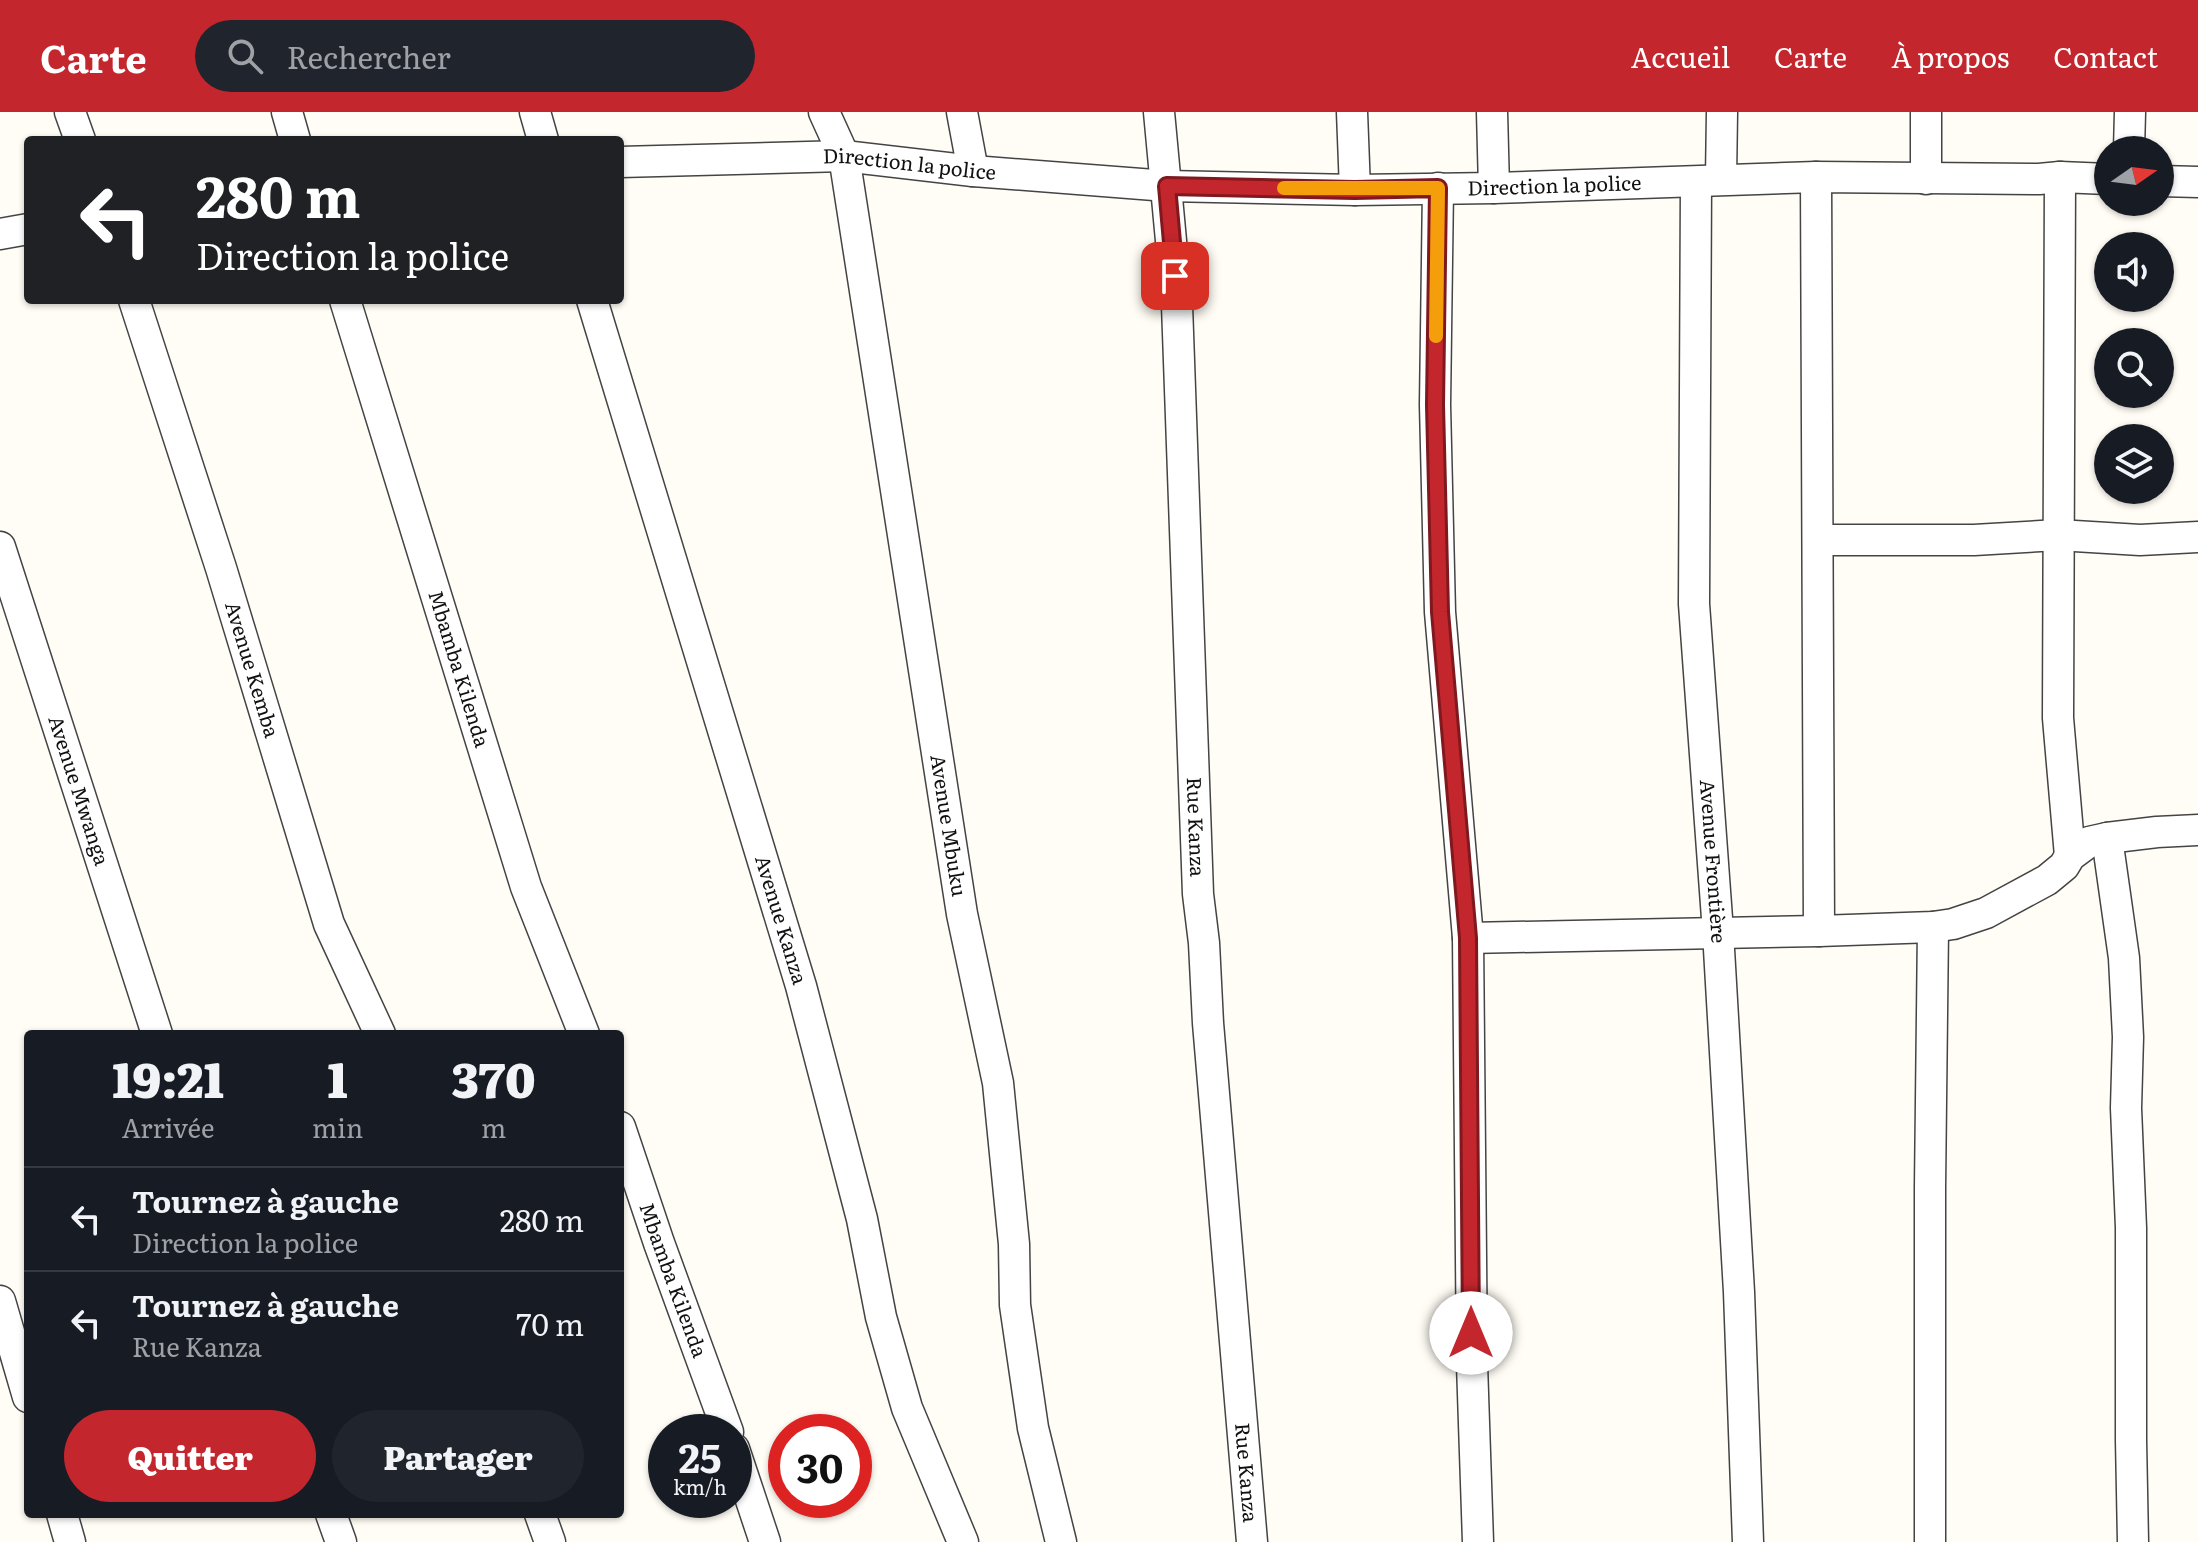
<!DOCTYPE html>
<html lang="fr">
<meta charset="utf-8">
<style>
body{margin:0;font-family:Literata,serif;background:#20242c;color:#f1f3f6;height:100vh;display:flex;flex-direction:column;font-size:30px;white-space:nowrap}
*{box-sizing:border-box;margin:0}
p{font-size:26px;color:#9ea1a6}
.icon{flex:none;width:44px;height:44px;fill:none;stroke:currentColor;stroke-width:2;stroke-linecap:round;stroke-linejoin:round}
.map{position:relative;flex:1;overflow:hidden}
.drawer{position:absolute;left:24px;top:918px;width:600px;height:488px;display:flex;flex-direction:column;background:#171b24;border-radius:8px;box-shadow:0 2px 6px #0004}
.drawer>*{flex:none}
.top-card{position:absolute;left:24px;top:24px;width:600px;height:168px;border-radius:8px;box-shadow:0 2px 6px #0004;background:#202124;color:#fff;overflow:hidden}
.needle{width:52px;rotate:76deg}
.buttons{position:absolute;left:2094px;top:24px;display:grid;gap:16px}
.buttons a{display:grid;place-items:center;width:80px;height:80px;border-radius:50%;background:#171b24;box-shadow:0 2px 6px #0004;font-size:40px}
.speed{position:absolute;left:648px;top:1302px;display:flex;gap:16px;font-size:40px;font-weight:700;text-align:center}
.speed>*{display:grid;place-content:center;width:104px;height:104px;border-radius:50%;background:#171b24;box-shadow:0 2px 6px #0004;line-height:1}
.speed small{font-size:20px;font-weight:400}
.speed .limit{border:12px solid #d22;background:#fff;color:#111}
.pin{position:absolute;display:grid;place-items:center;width:68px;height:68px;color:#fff;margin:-34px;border-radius:16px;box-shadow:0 4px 12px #0006}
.me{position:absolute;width:88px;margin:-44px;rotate:0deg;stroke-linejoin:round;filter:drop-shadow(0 0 6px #0008)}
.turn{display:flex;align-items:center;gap:28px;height:168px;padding:0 40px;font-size:36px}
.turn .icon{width:104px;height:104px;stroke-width:2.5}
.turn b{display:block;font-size:56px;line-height:68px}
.eta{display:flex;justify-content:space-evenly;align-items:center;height:136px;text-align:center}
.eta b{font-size:48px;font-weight:800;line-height:56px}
.button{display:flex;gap:16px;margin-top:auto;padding:16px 40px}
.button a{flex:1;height:92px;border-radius:48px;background:#c4262e;color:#fff;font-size:32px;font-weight:800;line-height:92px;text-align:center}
.button a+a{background:#20242c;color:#f1f3f6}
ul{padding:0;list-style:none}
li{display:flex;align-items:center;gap:24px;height:104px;padding:0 40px;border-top:2px solid #363941}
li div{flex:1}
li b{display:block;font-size:30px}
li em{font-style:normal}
header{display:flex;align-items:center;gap:48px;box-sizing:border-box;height:112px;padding:0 40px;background:#c4262e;color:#fff}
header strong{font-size:38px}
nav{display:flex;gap:44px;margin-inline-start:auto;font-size:28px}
.search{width:560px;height:72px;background:#20242c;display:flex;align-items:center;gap:20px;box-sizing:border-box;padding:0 28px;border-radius:44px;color:#9ea1a6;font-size:30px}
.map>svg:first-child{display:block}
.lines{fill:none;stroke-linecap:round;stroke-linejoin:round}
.minor-casing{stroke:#444;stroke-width:33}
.minor{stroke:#fff;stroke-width:30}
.route-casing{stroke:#7f191e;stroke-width:20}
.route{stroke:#c4262e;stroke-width:14}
.slow{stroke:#f59e0b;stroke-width:14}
.labels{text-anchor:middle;stroke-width:8;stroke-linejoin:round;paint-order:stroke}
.street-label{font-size:20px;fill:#111;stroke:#fff}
</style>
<header>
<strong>Carte</strong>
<div class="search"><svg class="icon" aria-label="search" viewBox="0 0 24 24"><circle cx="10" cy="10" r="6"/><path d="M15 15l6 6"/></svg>Rechercher</div>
<nav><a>Accueil</a><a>Carte</a><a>À propos</a><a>Contact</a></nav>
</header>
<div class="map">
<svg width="2198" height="1430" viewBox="0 0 2198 1430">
<rect width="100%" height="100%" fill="#fffdf5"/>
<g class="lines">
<g class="minor-casing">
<g id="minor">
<path d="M 70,0 L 80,28"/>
<path d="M 287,0 L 295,28"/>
<path d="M 535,0 L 543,28"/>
<path id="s1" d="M 824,0 L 844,44 L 962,802 L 998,971 L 1014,1132 L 1015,1193 L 1033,1316 L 1061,1430"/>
<path d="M 962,0 L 973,59"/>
<path id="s2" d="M 1159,0 L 1177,193 L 1198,782 L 1204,831 L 1208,911 L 1252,1430"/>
<path d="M 1352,0 L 1355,78"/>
<path d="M 1492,0 L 1494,76"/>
<path d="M 2129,38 L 2130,0"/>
<path id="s3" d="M 620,50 L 844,44 L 973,59 L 1167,74 L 1355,78 L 1494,76 L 1816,65 L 2039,67 L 2060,65 L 2108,67"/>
<path d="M 1816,65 L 1819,819"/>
<path d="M 2060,65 L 2058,606 L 2070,744"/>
<path d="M 1721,67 L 1722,0"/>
<path d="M 1926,67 L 1926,0"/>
<path d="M 2160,69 L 2198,70"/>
<path id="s4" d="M 1696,70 L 1694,492 L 1718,820 L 1739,1180 L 1748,1430"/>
<path d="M 1438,76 L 1435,293 L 1440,500 L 1468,826 L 1472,1252 L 1478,1430"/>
<path d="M 0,122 L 28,117"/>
<path id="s5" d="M 134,188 L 221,456 L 329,812 L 380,922"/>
<path id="s6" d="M 345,188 L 526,775 L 584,922"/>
<path id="s7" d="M 592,188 L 801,874 L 862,1107 L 881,1205 L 907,1296 L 963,1430"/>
<path d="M 1819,428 L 1974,428 L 2058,423 L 2140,428 L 2198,425"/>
<path id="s8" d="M 0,435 L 157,922"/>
<path d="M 2107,726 L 2124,846 L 2128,925 L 2126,996 L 2131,1116 L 2131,1328 L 2133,1430"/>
<path d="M 1468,826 L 1819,819 L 1933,815 L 1953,812 L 1986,801 L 2047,768 L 2064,754 L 2070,744 L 2089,730 L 2107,726 L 2157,720 L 2198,718"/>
<path id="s9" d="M 620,1015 L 659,1131 L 728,1320"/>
<path d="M 0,1189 L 28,1285"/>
<path d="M 734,1337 L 765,1430"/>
<path d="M 62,1402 L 70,1430"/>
<path d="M 331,1402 L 341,1430"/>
<path d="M 540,1402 L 550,1430"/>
<path d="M 1930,1430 L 1930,1076 L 1933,815"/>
</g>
</g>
<use href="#minor" class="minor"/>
</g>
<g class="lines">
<g class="route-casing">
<path id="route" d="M 1175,164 L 1167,74 L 1355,78 L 1438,76 L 1435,293 L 1440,500 L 1468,826 L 1471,1221"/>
</g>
<use href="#route" class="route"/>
<path class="slow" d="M 1284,76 L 1438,76 L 1436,224"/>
</g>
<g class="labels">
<g class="street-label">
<text dy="7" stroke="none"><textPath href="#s3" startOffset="290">Direction la police</textPath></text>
<text dy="7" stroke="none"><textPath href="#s3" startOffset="936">Direction la police</textPath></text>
<text dy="7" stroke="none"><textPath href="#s5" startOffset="388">Avenue Kemba</textPath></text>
<text dy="7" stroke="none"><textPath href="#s6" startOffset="386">Mbamba Kilenda</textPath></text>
<text dy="7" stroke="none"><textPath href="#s8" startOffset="256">Avenue Mwanga</textPath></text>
<text dy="7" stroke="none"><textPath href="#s1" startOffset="726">Avenue Mbuku</textPath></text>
<text dy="7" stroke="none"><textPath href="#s2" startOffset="716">Rue Kanza</textPath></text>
<text dy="7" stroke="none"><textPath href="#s4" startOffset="680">Avenue Frontière</textPath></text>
<text dy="7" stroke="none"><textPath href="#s7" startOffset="648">Avenue Kanza</textPath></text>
<text dy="7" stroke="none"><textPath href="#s9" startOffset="162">Mbamba Kilenda</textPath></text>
<text dy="7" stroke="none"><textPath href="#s2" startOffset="1364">Rue Kanza</textPath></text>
</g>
</g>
</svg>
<div class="buttons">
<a><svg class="needle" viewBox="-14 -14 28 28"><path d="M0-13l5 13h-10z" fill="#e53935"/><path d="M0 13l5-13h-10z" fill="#9ea1a6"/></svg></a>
<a><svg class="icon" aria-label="sound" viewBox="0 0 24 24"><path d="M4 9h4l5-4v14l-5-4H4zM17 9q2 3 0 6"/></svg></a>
<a><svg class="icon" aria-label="search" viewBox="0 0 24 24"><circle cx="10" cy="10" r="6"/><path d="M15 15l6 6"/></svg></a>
<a><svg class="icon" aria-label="layers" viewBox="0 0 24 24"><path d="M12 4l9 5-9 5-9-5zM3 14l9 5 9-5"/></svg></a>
</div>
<div class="speed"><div>25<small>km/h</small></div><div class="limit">30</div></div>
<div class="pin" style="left:1175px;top:164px;background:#d93025"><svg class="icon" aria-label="arrive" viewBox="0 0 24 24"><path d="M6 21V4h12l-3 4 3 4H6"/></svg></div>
<svg class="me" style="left:1471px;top:1221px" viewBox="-20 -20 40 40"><circle r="19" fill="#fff"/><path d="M0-13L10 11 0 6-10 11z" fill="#c4262e"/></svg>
<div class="top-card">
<div class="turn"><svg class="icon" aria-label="left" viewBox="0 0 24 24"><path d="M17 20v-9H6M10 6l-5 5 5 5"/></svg><div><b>280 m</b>Direction la police</div></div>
</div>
<section class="drawer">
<div class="eta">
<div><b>19:21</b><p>Arrivée</p></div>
<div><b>1</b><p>min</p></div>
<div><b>370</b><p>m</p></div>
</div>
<ul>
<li><svg class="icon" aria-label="left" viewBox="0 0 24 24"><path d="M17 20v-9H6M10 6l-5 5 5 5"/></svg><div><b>Tournez à gauche</b><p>Direction la police</p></div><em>280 m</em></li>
<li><svg class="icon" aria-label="left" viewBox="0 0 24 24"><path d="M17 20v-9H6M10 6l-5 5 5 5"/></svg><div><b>Tournez à gauche</b><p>Rue Kanza</p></div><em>70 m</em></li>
</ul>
<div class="button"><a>Quitter</a><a>Partager</a></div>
</section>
</div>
